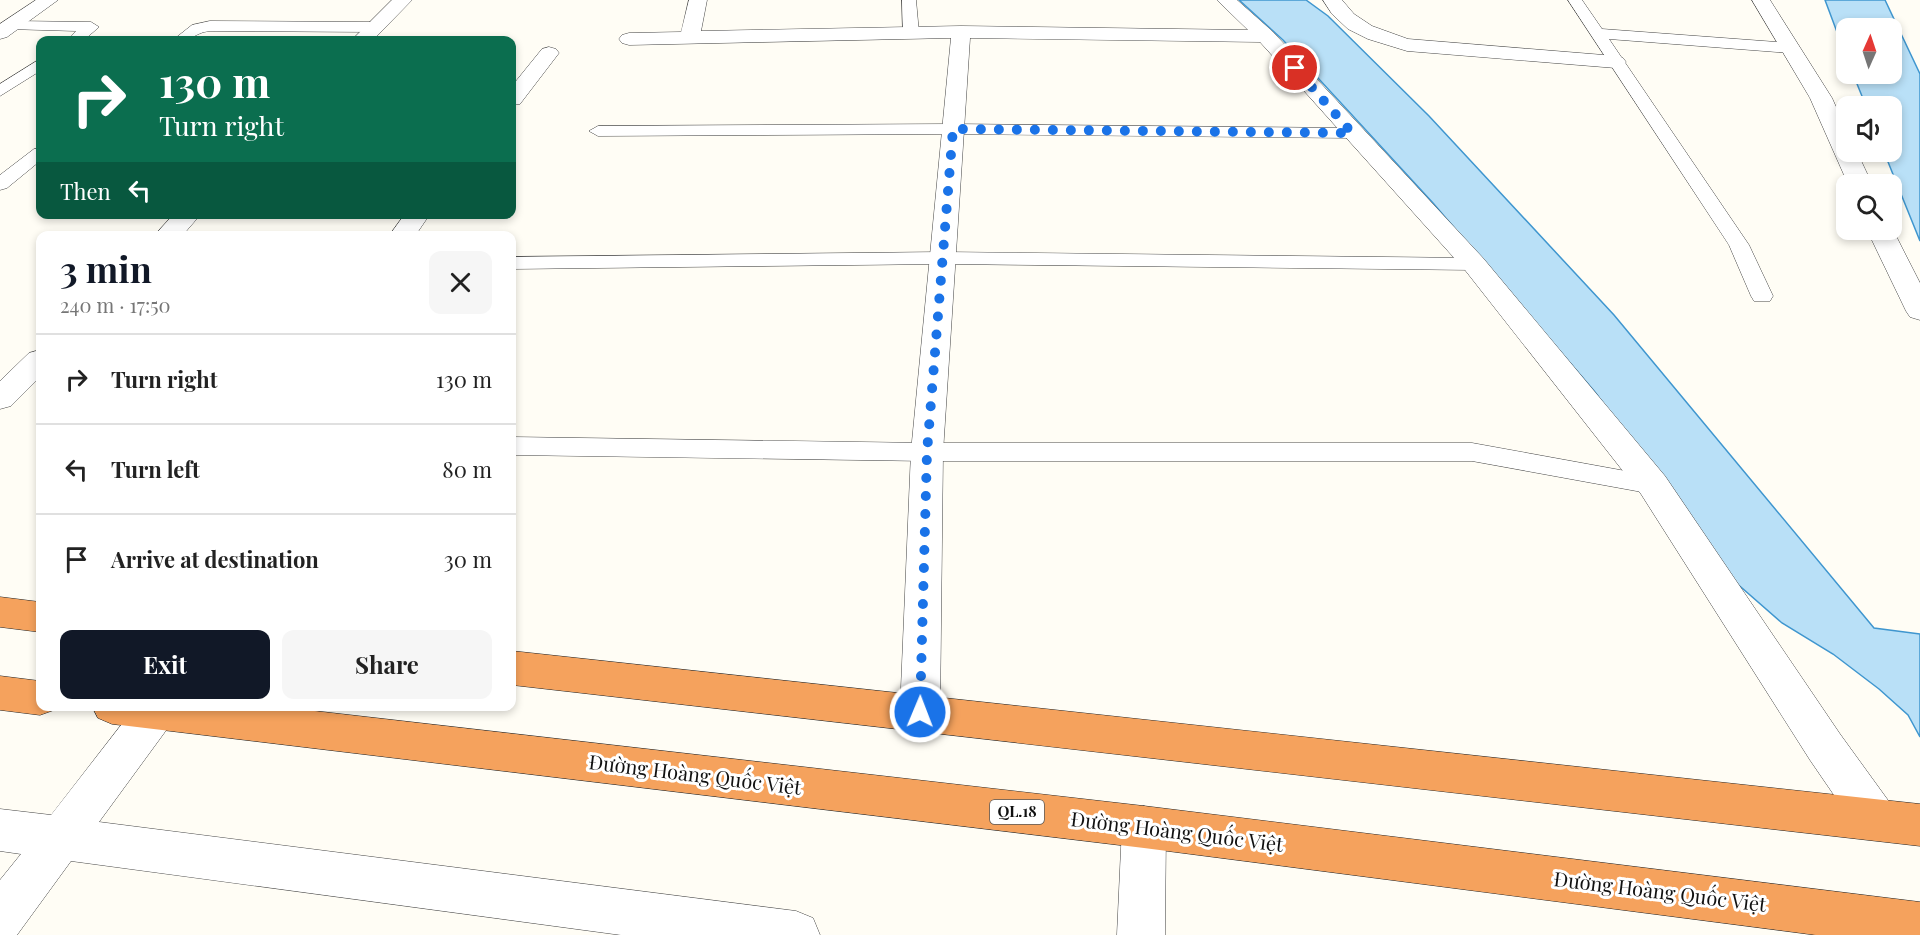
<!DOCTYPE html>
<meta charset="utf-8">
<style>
body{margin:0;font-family:"Playfair Display",serif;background:#f6f6f6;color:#222;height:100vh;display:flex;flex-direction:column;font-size:22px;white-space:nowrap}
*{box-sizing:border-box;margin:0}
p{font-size:20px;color:#767676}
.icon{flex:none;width:33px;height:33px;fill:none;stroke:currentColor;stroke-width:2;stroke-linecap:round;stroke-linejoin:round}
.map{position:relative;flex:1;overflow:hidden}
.side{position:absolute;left:36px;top:231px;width:480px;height:480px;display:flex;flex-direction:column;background:#fff;border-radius:12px;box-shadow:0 3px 9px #0003}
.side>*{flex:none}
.guide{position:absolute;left:36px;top:36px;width:480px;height:183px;border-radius:12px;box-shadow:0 3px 9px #0003;background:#0b6e4f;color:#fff;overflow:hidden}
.needle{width:39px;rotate:3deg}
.fabs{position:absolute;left:1836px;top:18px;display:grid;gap:12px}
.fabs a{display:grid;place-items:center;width:66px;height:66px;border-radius:12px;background:#fff;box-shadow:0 3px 9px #0003;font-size:30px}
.pin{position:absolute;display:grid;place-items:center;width:51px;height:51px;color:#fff;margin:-26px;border:3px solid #fff;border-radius:50%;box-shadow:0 2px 6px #0007}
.me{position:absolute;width:66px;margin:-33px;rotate:1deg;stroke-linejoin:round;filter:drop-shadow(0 0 4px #0008)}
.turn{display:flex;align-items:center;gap:21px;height:126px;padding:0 24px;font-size:27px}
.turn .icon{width:78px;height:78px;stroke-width:2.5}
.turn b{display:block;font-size:42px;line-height:51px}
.then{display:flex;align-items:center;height:57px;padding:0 24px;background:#0003;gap:12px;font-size:22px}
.round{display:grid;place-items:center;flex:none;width:63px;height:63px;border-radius:12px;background:#f6f6f6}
.overview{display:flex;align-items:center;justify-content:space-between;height:102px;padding:0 24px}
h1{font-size:36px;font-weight:700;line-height:45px;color:#111827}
.cta{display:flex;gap:12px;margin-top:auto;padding:12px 24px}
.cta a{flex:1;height:69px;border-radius:12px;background:#111827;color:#fff;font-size:24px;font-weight:700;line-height:69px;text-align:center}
.cta a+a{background:#f6f6f6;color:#222}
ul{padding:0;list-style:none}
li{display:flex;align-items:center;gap:18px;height:90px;padding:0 24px;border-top:2px solid #e0e0e0}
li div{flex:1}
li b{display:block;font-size:22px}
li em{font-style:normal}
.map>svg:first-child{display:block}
.water{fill:#b9e0f7;stroke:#3f96cf;stroke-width:1.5}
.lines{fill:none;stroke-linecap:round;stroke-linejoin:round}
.lane-casing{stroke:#444;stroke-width:1}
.street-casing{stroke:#444;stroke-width:1}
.highway-casing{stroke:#222;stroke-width:1}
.lane{fill:#fff;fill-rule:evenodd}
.street{fill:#fff;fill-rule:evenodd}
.highway{fill:#f5a25d;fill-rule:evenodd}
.route{stroke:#1a73e8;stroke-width:10;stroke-dasharray:0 18}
.labels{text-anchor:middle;stroke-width:6;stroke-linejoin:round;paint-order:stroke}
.shield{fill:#fff;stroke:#585858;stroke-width:1.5}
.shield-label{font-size:15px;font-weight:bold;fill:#111}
.near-street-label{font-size:20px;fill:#111;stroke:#fff}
</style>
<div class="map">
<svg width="1920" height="935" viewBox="0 0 1920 935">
<rect width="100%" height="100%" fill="#fffdf5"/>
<path class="water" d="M 1239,0 L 1306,0 L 1328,16 L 1429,116 L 1614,315 L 1874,628 L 1920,634 L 1920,737 L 1908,715 L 1879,689 L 1833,654 L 1782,623 L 1734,581 L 1595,392 L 1433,203 L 1283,40 Z
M 1825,0 L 1885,0 L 1920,74 L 1920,241 L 1884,152 L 1892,152 L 1892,106 L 1866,106 L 1853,74 L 1892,74 L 1892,28 L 1846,28 L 1846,56 Z"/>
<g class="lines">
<g class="lane-casing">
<path id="lane" d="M 902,0 L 916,0 L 919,33 L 916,36 L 906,36 L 903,33 Z
M 1568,0 L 1582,0 L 1602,29 L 1790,43 L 1798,48 L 1790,53 L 1609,39 L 1749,245 L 1773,296 L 1770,301 L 1754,301 L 1751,296 L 1729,245 Z
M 13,21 L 91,22 L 99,27 L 84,40 L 68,40 L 76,31 L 8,29 L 5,26 L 8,23 Z
M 210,21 L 375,22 L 383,27 L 375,32 L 210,31 C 192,33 195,42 173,40 L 192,25 Z
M 40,59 L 40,71 L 0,96 L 0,84 Z
M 953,124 L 1352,128 L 1361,133 L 1352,138 L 953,134 L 598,136 L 589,131 L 598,126 Z
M 40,148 L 40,161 L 7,188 L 0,190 L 0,175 L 34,149 Z
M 942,252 L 1474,258 L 1481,260 L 1484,264 L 1481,268 L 1474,270 L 942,264 L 512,269 L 512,257 Z
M 512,437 L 927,443 L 1472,443 L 1653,476 L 1662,478 L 1666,485 L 1662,492 L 1653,494 L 1472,461 L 927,461 L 512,455 Z"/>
</g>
<g class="street-casing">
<path id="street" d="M 36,0 L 58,0 L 7,37 L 0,39 L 0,24 Z
M 392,0 L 412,0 L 373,40 L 352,40 Z
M 689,0 L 707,0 L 701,31 L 961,26 L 1248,30 L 1217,0 L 1237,0 L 1273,32 L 1483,258 L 1665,476 L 1840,734 L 1890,803 L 1897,818 L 1890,833 L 1875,839 L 1860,833 L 1810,760 L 1641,494 L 1465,270 L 1260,42 L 970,38 L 943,452 L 940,712 L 934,725 L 920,730 L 906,725 L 900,712 L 911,452 L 951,38 L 629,45 L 622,43 L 619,39 L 622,35 L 629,33 L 681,32 Z
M 1323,0 L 1342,0 L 1354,14 L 1372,26 L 1408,39 L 1616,56 L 1623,58 L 1626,62 L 1623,66 L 1616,68 L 1407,51 L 1368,39 L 1348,29 L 1332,14 Z
M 1752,0 L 1770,0 L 1832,98 L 1846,129 L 1846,152 L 1857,152 L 1872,184 L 1848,184 L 1810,98 Z
M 549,47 L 556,49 L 559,53 L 520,104 L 512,105 L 512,86 L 542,49 Z
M 174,214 L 201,214 L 182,236 L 154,236 Z
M 405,214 L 430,214 L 415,236 L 389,236 Z
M 1892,228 L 1920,283 L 1920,320 L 1910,317 L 1906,311 L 1867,230 Z
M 40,350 L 40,377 L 11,406 L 0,409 L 0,381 L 29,353 Z
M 136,706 L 174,706 L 176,712 L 170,725 L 99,822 L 796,911 L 813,918 L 820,935 L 621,935 L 71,861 L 17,935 L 0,935 L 0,880 L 21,854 L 0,851 L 0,809 L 51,815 Z
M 1144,806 L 1160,812 L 1166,827 L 1165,935 L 1117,935 L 1122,827 L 1128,812 Z"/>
</g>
<g class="highway-casing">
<path id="highway" d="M 0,597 L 40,602 L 40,632 L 0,627 Z
M 512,651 L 1920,804 L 1920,846 L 512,685 Z
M 0,676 L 40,681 L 40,706 L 56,706 L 54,710 L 40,715 L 0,710 Z
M 92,706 L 271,706 L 1144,806 L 1920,902 L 1920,935 L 1816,935 L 1144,848 L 112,724 L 98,718 Z"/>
</g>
<use href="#lane" class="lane"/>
<use href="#street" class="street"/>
<use href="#highway" class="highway"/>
</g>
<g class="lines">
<path class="route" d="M 920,712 L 927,452 L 953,129 L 1352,133 L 1295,68"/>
</g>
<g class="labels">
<rect class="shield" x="990" y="800" width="54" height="24" rx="4.5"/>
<g class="shield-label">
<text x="1017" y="817">QL.18</text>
</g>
<g class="near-street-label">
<text transform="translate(695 775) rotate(7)" y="7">Đường Hoàng Quốc Việt</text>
<text transform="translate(1177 832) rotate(7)" y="7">Đường Hoàng Quốc Việt</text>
<text transform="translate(1660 892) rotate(7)" y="7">Đường Hoàng Quốc Việt</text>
</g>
</g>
</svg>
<div class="fabs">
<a><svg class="needle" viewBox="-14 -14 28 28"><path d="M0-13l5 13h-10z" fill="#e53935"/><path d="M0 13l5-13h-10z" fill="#767676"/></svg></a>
<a><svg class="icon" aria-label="sound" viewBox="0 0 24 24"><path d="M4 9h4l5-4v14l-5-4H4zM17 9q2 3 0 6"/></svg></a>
<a><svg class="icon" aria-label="search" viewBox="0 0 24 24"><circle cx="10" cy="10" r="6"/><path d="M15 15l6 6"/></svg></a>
</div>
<div class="pin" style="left:1295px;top:68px;background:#d93025"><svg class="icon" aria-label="arrive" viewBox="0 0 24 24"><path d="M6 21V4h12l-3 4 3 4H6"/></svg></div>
<svg class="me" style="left:920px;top:712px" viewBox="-20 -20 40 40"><circle r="17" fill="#1a73e8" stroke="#fff" stroke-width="3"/><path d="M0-11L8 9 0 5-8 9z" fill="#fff"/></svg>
<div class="guide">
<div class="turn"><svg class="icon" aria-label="right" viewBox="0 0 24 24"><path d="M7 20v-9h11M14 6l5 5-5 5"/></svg><div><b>130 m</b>Turn right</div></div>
<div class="then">Then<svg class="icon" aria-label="left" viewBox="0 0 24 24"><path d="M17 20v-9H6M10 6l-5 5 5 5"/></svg></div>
</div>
<section class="side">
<div class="overview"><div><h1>3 min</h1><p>240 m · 17:50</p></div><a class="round"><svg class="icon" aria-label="close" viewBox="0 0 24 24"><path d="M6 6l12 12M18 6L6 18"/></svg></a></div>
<ul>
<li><svg class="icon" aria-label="right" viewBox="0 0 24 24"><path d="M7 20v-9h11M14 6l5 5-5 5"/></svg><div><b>Turn right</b></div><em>130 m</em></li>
<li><svg class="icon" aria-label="left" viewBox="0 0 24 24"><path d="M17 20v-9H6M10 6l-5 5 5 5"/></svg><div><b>Turn left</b></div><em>80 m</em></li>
<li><svg class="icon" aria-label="arrive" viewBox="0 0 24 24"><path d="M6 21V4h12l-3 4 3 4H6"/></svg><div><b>Arrive at destination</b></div><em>30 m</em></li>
</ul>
<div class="cta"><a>Exit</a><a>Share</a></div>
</section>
</div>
